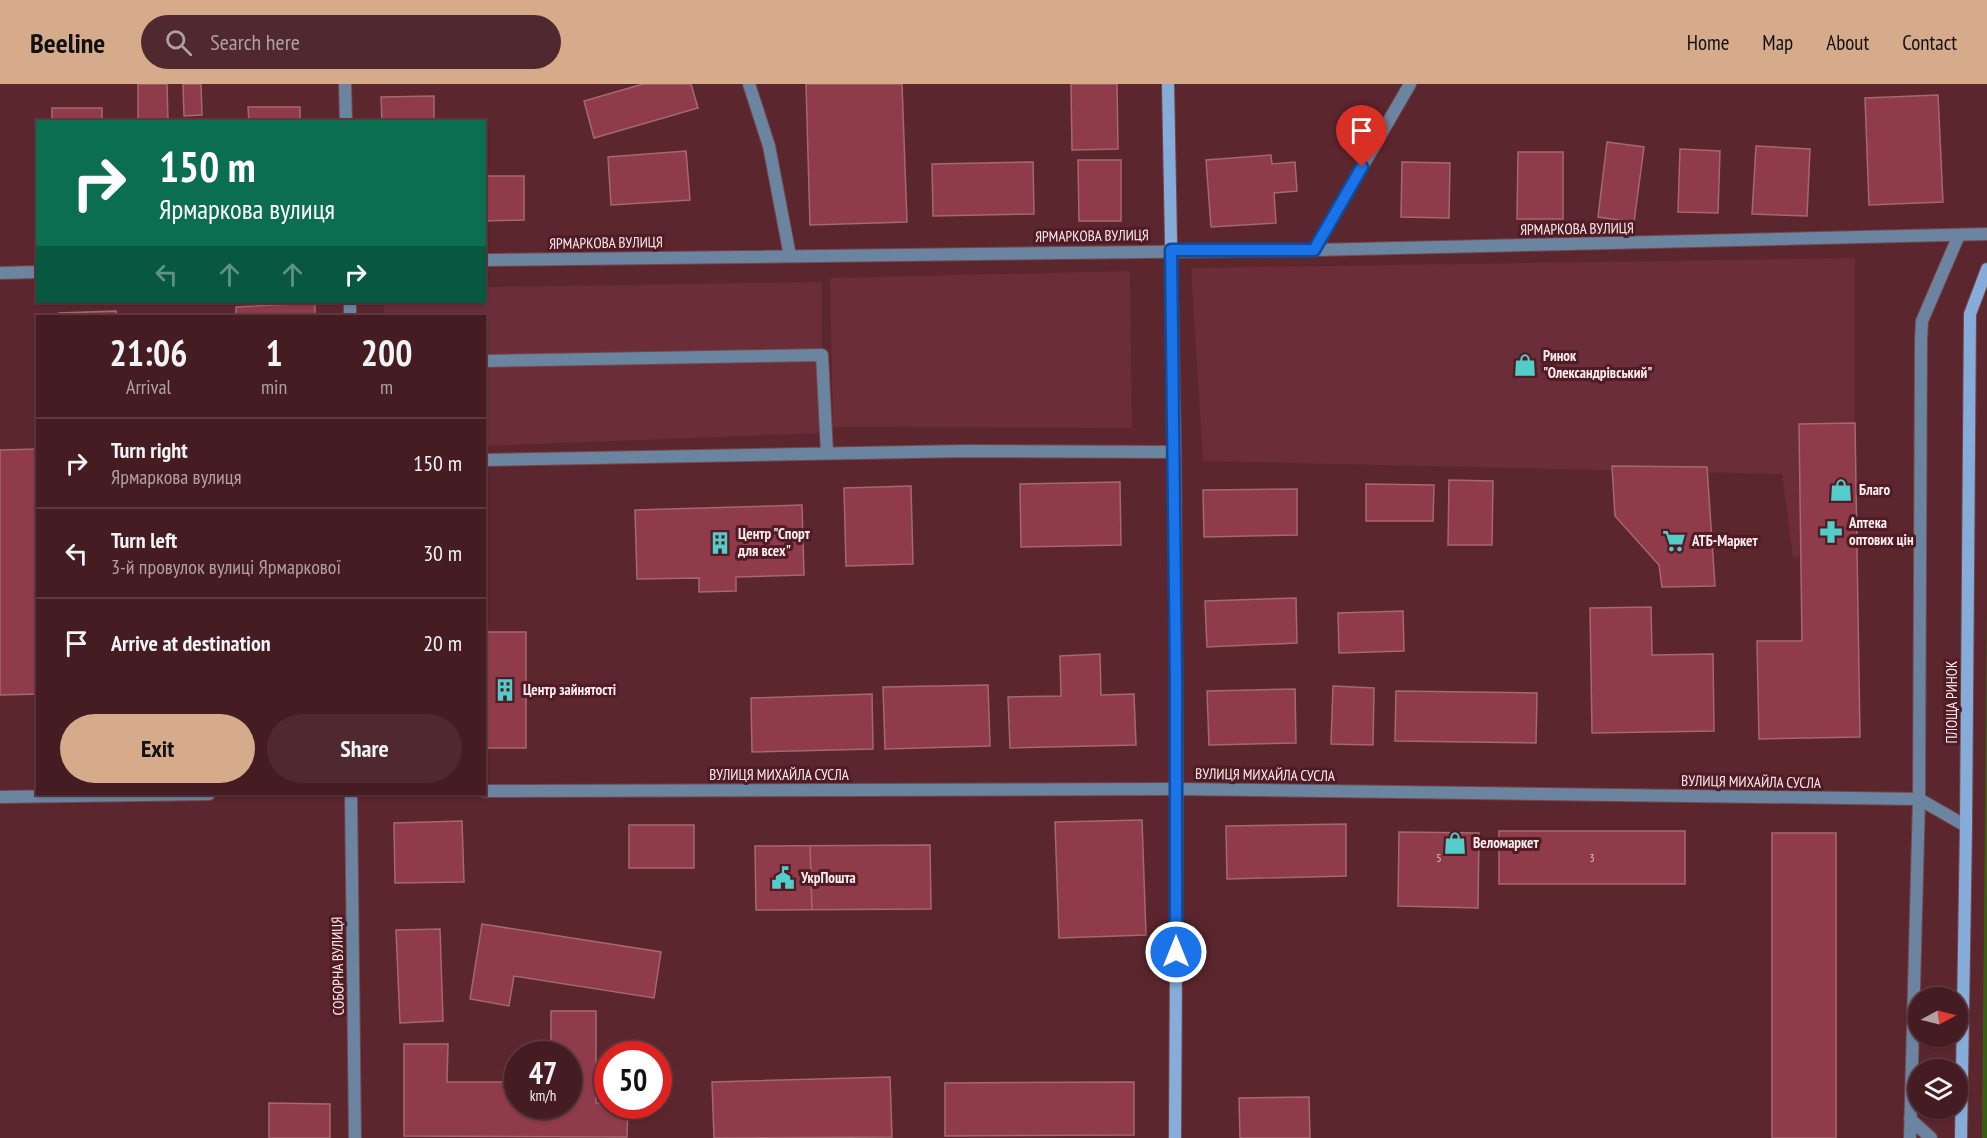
<!DOCTYPE html>
<meta charset="utf-8">
<style>
body{margin:0;font-family:"PT Sans Narrow",sans-serif;background:#4f292f;color:#f1f3f6;height:100vh;display:flex;flex-direction:column;font-size:22px;white-space:nowrap}
*{box-sizing:border-box;margin:0}
p{font-size:20px;color:#b0a1a5}
.icon{flex:none;width:33px;height:33px;fill:none;stroke:currentColor;stroke-width:2;stroke-linecap:round;stroke-linejoin:round}
.map{position:relative;flex:1;overflow:hidden}
.details{position:absolute;left:36px;top:231px;width:450px;height:480px;display:flex;flex-direction:column;background:#451c22;border-radius:0px;box-shadow:0 2px 4px #0004,0 0 0 2px #5d3a40}
.details>*{flex:none}
.top-card{position:absolute;left:36px;top:36px;width:450px;height:183px;border-radius:0px;box-shadow:0 2px 4px #0004,0 0 0 2px #5d3a40;background:#0b6e4f;color:#fff;overflow:hidden}
.needle{width:39px;rotate:83deg}
.controls{position:absolute;left:1908px;top:903px;display:grid;gap:12px}
.controls a{display:grid;place-items:center;width:60px;height:60px;border-radius:50%;background:#451c22;box-shadow:0 2px 4px #0004,0 0 0 2px #5d3a40;font-size:30px}
.speed{position:absolute;left:504px;top:957px;display:flex;gap:12px;font-size:30px;font-weight:700;text-align:center}
.speed>*{display:grid;place-content:center;width:78px;height:78px;border-radius:50%;background:#451c22;box-shadow:0 2px 4px #0004,0 0 0 2px #5d3a40;line-height:1}
.speed small{font-size:15px;font-weight:400}
.speed .limit{border:9px solid #d22;background:#fff;color:#111}
.pin{position:absolute;display:grid;place-items:center;width:51px;height:51px;color:#fff;margin:-62px -26px;border-radius:50% 50% 50% 0;rotate:-45deg;box-shadow:0 0 6px #0007}
.pin .icon{rotate:45deg}
.me{position:absolute;width:66px;margin:-33px;rotate:0deg;stroke-linejoin:round;filter:drop-shadow(0 0 4px #0008)}
.turn{display:flex;align-items:center;gap:21px;height:126px;padding:0 24px;font-size:27px}
.turn .icon{width:78px;height:78px;stroke-width:2.5}
.turn b{display:block;font-size:42px;line-height:51px}
.lanes{display:flex;align-items:center;height:57px;padding:0 24px;background:#0003;justify-content:center;gap:30px;direction:ltr}
.lanes .off{opacity:.35}
.eta{display:flex;justify-content:space-evenly;align-items:center;height:102px;text-align:center}
.eta b{font-size:36px;font-weight:800;line-height:42px}
.cta{display:flex;gap:12px;margin-top:auto;padding:12px 24px}
.cta a{flex:1;height:69px;border-radius:36px;background:#d6ab8b;color:#111;font-size:24px;font-weight:800;line-height:69px;text-align:center}
.cta a+a{background:#4f292f;color:#f1f3f6}
ul{padding:0;list-style:none}
li{display:flex;align-items:center;gap:18px;height:90px;padding:0 24px;border-top:2px solid #5d3a40}
li div{flex:1}
li b{display:block;font-size:22px}
li em{font-style:normal}
header{display:flex;align-items:center;gap:36px;box-sizing:border-box;height:84px;padding:0 30px;background:#d6ab8b;color:#111}
header strong{font-size:28px}
nav{display:flex;gap:33px;margin-inline-start:auto;font-size:21px}
.search{width:420px;height:54px;background:#4f292f;display:flex;align-items:center;gap:15px;box-sizing:border-box;padding:0 21px;border-radius:33px;color:#b0a1a5;font-size:22px}
.map>svg:first-child{display:block}
.built{fill:#6b2d37}
.green{fill:#3b5e17}
.building{fill:#8f3b49;stroke:#a6686f;stroke-width:1.5}
.lines{fill:none;stroke-linecap:round;stroke-linejoin:round}
.lane-casing{stroke:#75464d;stroke-width:14}
.street-casing{stroke:#75464d;stroke-width:14}
.secondary-casing{stroke:#75464d;stroke-width:14}
.lane{stroke:#6b84a0;stroke-width:12}
.street{stroke:#6b84a0;stroke-width:12}
.secondary{stroke:#86add9;stroke-width:12}
.route-casing{stroke:#114b97;stroke-width:15}
.route{stroke:#1a73e8;stroke-width:10}
.labels{text-anchor:middle;stroke-width:6;stroke-linejoin:round;paint-order:stroke}
.number-label{font-size:12px;fill:#dfc0c4}
.street-label{font-size:15px;fill:#faeced;stroke:#501b24}
.poi-label{font-size:15px;font-weight:bold;fill:#faeced;stroke:#501b24;text-anchor:start}
</style>
<header>
<strong>Beeline</strong>
<div class="search"><svg class="icon" aria-label="search" viewBox="0 0 24 24"><circle cx="10" cy="10" r="6"/><path d="M15 15l6 6"/></svg>Search here</div>
<nav><a>Home</a><a>Map</a><a>About</a><a>Contact</a></nav>
</header>
<div class="map">
<svg width="1987" height="1054" viewBox="0 0 1987 1054">
<rect width="100%" height="100%" fill="#5c262e"/>
<path class="built" d="M 1855,174 L 1854,469 L 1793,473 L 1782,390 L 1203,377 L 1191,184 Z
M 1130,187 L 1132,344 L 833,343 L 830,194 Z
M 822,198 L 822,349 L 485,362 L 484,232 L 384,232 L 384,218 L 484,218 L 485,203 Z"/>
<path class="green" d="M 1987,512 L 1987,1054 L 1982,1054 Z"/>
<path class="building" d="M 138,0 L 167,0 L 168,37 L 138,38 Z
M 183,0 L 201,0 L 202,31 L 184,32 Z
M 643,0 L 691,0 L 698,24 L 594,54 L 584,17 Z
M 806,0 L 902,0 L 907,138 L 810,141 Z
M 1071,0 L 1117,0 L 1118,65 L 1072,66 Z
M 1938,11 L 1943,118 L 1869,121 L 1865,14 Z
M 434,12 L 434,38 L 382,38 L 381,13 Z
M 248,23 L 300,23 L 300,38 L 249,38 Z
M 52,24 L 102,24 L 102,38 L 52,38 Z
M 1607,58 L 1644,63 L 1634,138 L 1598,133 Z
M 1756,62 L 1810,65 L 1807,132 L 1752,130 Z
M 1680,65 L 1720,67 L 1718,129 L 1678,128 Z
M 686,67 L 690,116 L 611,121 L 608,73 Z
M 1518,68 L 1563,68 L 1563,135 L 1517,135 Z
M 1271,71 L 1272,80 L 1295,78 L 1297,107 L 1274,109 L 1276,139 L 1211,143 L 1206,76 Z
M 1078,76 L 1121,76 L 1121,137 L 1079,137 Z
M 1033,78 L 1034,130 L 933,132 L 932,80 Z
M 1402,78 L 1450,79 L 1449,134 L 1401,133 Z
M 484,92 L 524,92 L 524,136 L 484,137 Z
M 315,219 L 315,232 L 236,232 L 236,223 Z
M 116,227 L 117,232 L 59,232 L 59,229 Z
M 1855,339 L 1860,653 L 1759,655 L 1757,557 L 1802,557 L 1799,340 Z
M 38,365 L 38,610 L 0,611 L 0,366 Z
M 1612,382 L 1707,383 L 1715,502 L 1662,503 L 1659,481 L 1615,432 Z
M 1449,396 L 1493,397 L 1492,461 L 1448,461 Z
M 1120,398 L 1121,461 L 1021,463 L 1020,400 Z
M 1366,400 L 1434,401 L 1433,437 L 1366,437 Z
M 911,402 L 913,480 L 846,482 L 844,404 Z
M 1297,405 L 1297,451 L 1204,453 L 1203,406 Z
M 802,421 L 804,491 L 736,493 L 736,507 L 699,508 L 699,494 L 637,495 L 635,426 Z
M 1296,514 L 1297,559 L 1207,563 L 1205,517 Z
M 1651,523 L 1652,571 L 1713,570 L 1714,647 L 1592,649 L 1590,524 Z
M 1403,527 L 1404,567 L 1339,569 L 1338,529 Z
M 484,548 L 526,548 L 526,664 L 484,664 Z
M 1100,570 L 1101,611 L 1134,610 L 1136,661 L 1010,664 L 1008,613 L 1061,612 L 1060,572 Z
M 988,601 L 990,662 L 885,665 L 883,603 Z
M 1333,602 L 1374,604 L 1373,661 L 1331,660 Z
M 1295,605 L 1296,659 L 1209,661 L 1207,607 Z
M 1396,607 L 1537,609 L 1536,659 L 1395,657 Z
M 872,610 L 873,665 L 752,668 L 751,614 Z
M 1142,736 L 1146,851 L 1059,854 L 1055,738 Z
M 462,737 L 464,798 L 395,799 L 394,739 Z
M 1346,740 L 1346,792 L 1227,795 L 1226,742 Z
M 629,741 L 694,741 L 694,784 L 629,784 Z
M 1499,747 L 1685,747 L 1685,800 L 1499,800 Z
M 1399,748 L 1479,749 L 1478,824 L 1398,822 Z
M 1772,749 L 1836,749 L 1836,1054 L 1772,1054 Z
M 930,761 L 931,825 L 756,826 L 755,762 Z
M 755,762 L 810,762 L 812,826 L 756,826 Z
M 482,840 L 661,868 L 654,914 L 514,892 L 509,922 L 470,915 Z
M 440,845 L 443,937 L 400,939 L 396,846 Z
M 551,927 L 596,927 L 596,1019 L 608,1019 L 608,1022 L 628,1022 L 627,1053 L 404,1052 L 404,960 L 448,960 L 447,998 L 518,998 L 518,1022 L 568,1022 L 568,970 L 551,970 Z
M 890,993 L 892,1053 L 714,1054 L 712,998 Z
M 1134,998 L 1134,1051 L 945,1052 L 945,999 Z
M 1309,1013 L 1310,1054 L 1240,1054 L 1239,1014 Z
M 269,1019 L 330,1020 L 330,1054 L 269,1054 Z"/>
<g class="lines">
<g class="lane-casing">
<path id="lane" d="M 484,277 L 822,271 L 827,369
M 484,376 L 965,367 L 1175,368
M 1910,1035 L 1931,1054
M 1910,1054 L 1919,715 L 1921,255 L 1922,237 L 1959,151"/>
</g>
<g class="street-casing">
<path id="street" d="M 345,0 L 346,38
M 749,0 L 769,62 L 790,172
M 1314,166 L 1410,0
M 484,176 L 1314,166 L 1987,150
M 0,189 L 38,188
M 350,232 L 350,218
M 484,707 L 1177,705 L 1919,715 L 1966,742
M 351,710 L 355,1054
M 0,713 L 209,710"/>
</g>
<g class="secondary-casing">
<path id="secondary" d="M 1168,0 L 1175,368 L 1177,705 L 1175,1054
M 1961,1054 L 1966,742 L 1970,230 L 1987,185"/>
</g>
<use href="#lane" class="lane"/>
<use href="#street" class="street"/>
<use href="#secondary" class="secondary"/>
</g>
<g class="lines">
<g class="route-casing">
<path id="route" d="M 1176,868 L 1176,593 L 1171,166 L 1314,166 L 1362,83"/>
</g>
<use href="#route" class="route"/>
</g>
<defs>
<g id="shop-bare" transform="scale(1.8)"><path d="M-5-2.5h2.3a2.7 3.5 0 0 1 5.4 0H5L5.5 6h-11ZM-1.5-2.5h3a1.5 2.3 0 0 0-3 0Z" fill="#53cdca" stroke="#501b24" stroke-width="2.5" paint-order="stroke"/></g>
<g id="pharmacy-bare" transform="scale(1.8)"><path d="M-2-6h4v4h4v4h-4v4h-4v-4h-4v-4h4Z" fill="#53cdca" stroke="#501b24" stroke-width="2.5" paint-order="stroke"/></g>
<g id="supermarket-bare" transform="scale(1.8)"><path d="M-6-5.5h2.5l.6 2H6L4.5 2H-2.5L-4.4-4H-6ZM-1.5 3.2a1.3 1.3 0 1 0 .1 0ZM3 3.2a1.3 1.3 0 1 0 .1 0Z" fill="#53cdca" stroke="#501b24" stroke-width="2.5" paint-order="stroke"/></g>
<g id="building-bare" transform="scale(1.8)"><path d="M-4-6H4V6H1V3H-1V6H-4ZM-2.5-4.3h1.7v1.8h-1.7ZM.8-4.3h1.7v1.8H.8ZM-2.5-1h1.7V.8h-1.7ZM.8-1h1.7V.8H.8Z" fill="#53cdca" stroke="#501b24" stroke-width="2.5" paint-order="stroke"/></g>
<g id="civic-bare" transform="scale(1.8)"><path d="M-.6-6.5H3V-4.5H.6V-3L4-1V1h2V6H-6V1h2V-1L-.6-3ZM-1.2 2.5V6h2.4V2.5Z" fill="#53cdca" stroke="#501b24" stroke-width="2.5" paint-order="stroke"/></g>
</defs>
<g fill-rule="evenodd">
<use href="#shop-bare" x="1525" y="281"/>
<use href="#shop-bare" x="1841" y="406"/>
<use href="#pharmacy-bare" x="1831" y="448"/>
<use href="#supermarket-bare" x="1674" y="457"/>
<use href="#building-bare" x="720" y="459"/>
<use href="#building-bare" x="505" y="606"/>
<use href="#shop-bare" x="1455" y="759"/>
<use href="#civic-bare" x="783" y="794"/>
</g>
<g class="labels">
<g class="number-label">
<text x="1439" y="778">5</text>
<text x="1592" y="778">3</text>
</g>
<g class="street-label">
<text transform="translate(1577 145) rotate(-1)" y="5">ЯРМАРКОВА ВУЛИЦЯ</text>
<text transform="translate(1092 152) rotate(-1)" y="5">ЯРМАРКОВА ВУЛИЦЯ</text>
<text transform="translate(606 159) rotate(-1)" y="5">ЯРМАРКОВА ВУЛИЦЯ</text>
<text transform="translate(1952 618) rotate(-90)" y="5">ПЛОЩА РИНОК</text>
<text x="779" y="696">ВУЛИЦЯ МИХАЙЛА СУСЛА</text>
<text transform="translate(1265 691) rotate(1)" y="5">ВУЛИЦЯ МИХАЙЛА СУСЛА</text>
<text transform="translate(1751 698) rotate(1)" y="5">ВУЛИЦЯ МИХАЙЛА СУСЛА</text>
<text transform="translate(338 882) rotate(-91)" y="5">СОБОРНА ВУЛИЦЯ</text>
</g>
<g class="poi-label">
<text x="1543" y="277">Ринок<tspan x="1543" dy="17">"Олександрівський"</tspan></text>
<text x="1859" y="411">Благо</text>
<text x="1849" y="444">Аптека<tspan x="1849" dy="17">оптових цін</tspan></text>
<text x="738" y="455">Центр "Спорт<tspan x="738" dy="17">для всех"</tspan></text>
<text x="1692" y="462">АТБ-Маркет</text>
<text x="523" y="611">Центр зайнятості</text>
<text x="1473" y="764">Веломаркет</text>
<text x="801" y="799">УкрПошта</text>
</g>
</g>
</svg>
<div class="controls">
<a><svg class="needle" viewBox="-14 -14 28 28"><path d="M0-13l5 13h-10z" fill="#e53935"/><path d="M0 13l5-13h-10z" fill="#b0a1a5"/></svg></a>
<a><svg class="icon" aria-label="layers" viewBox="0 0 24 24"><path d="M12 4l9 5-9 5-9-5zM3 14l9 5 9-5"/></svg></a>
</div>
<div class="speed"><div>47<small>km/h</small></div><div class="limit">50</div></div>
<div class="pin" style="left:1362px;top:83px;background:#d93025"><svg class="icon" aria-label="arrive" viewBox="0 0 24 24"><path d="M6 21V4h12l-3 4 3 4H6"/></svg></div>
<svg class="me" style="left:1176px;top:868px" viewBox="-20 -20 40 40"><circle r="17" fill="#1a73e8" stroke="#fff" stroke-width="3"/><path d="M0-11L8 9 0 5-8 9z" fill="#fff"/></svg>
<div class="top-card">
<div class="turn"><svg class="icon" aria-label="right" viewBox="0 0 24 24"><path d="M7 20v-9h11M14 6l5 5-5 5"/></svg><div><b>150 m</b>Ярмаркова вулиця</div></div>
<div class="lanes"><svg class="icon off" aria-label="left" viewBox="0 0 24 24"><path d="M17 20v-9H6M10 6l-5 5 5 5"/></svg><svg class="icon off" aria-label="ahead" viewBox="0 0 24 24"><path d="M12 20V5M6 11l6-6 6 6"/></svg><svg class="icon off" aria-label="ahead" viewBox="0 0 24 24"><path d="M12 20V5M6 11l6-6 6 6"/></svg><svg class="icon" aria-label="right" viewBox="0 0 24 24"><path d="M7 20v-9h11M14 6l5 5-5 5"/></svg></div>
</div>
<section class="details">
<div class="eta">
<div><b>21:06</b><p>Arrival</p></div>
<div><b>1</b><p>min</p></div>
<div><b>200</b><p>m</p></div>
</div>
<ul>
<li><svg class="icon" aria-label="right" viewBox="0 0 24 24"><path d="M7 20v-9h11M14 6l5 5-5 5"/></svg><div><b>Turn right</b><p>Ярмаркова вулиця</p></div><em>150 m</em></li>
<li><svg class="icon" aria-label="left" viewBox="0 0 24 24"><path d="M17 20v-9H6M10 6l-5 5 5 5"/></svg><div><b>Turn left</b><p>3-й провулок вулиці Ярмаркової</p></div><em>30 m</em></li>
<li><svg class="icon" aria-label="arrive" viewBox="0 0 24 24"><path d="M6 21V4h12l-3 4 3 4H6"/></svg><div><b>Arrive at destination</b></div><em>20 m</em></li>
</ul>
<div class="cta"><a>Exit</a><a>Share</a></div>
</section>
</div>
